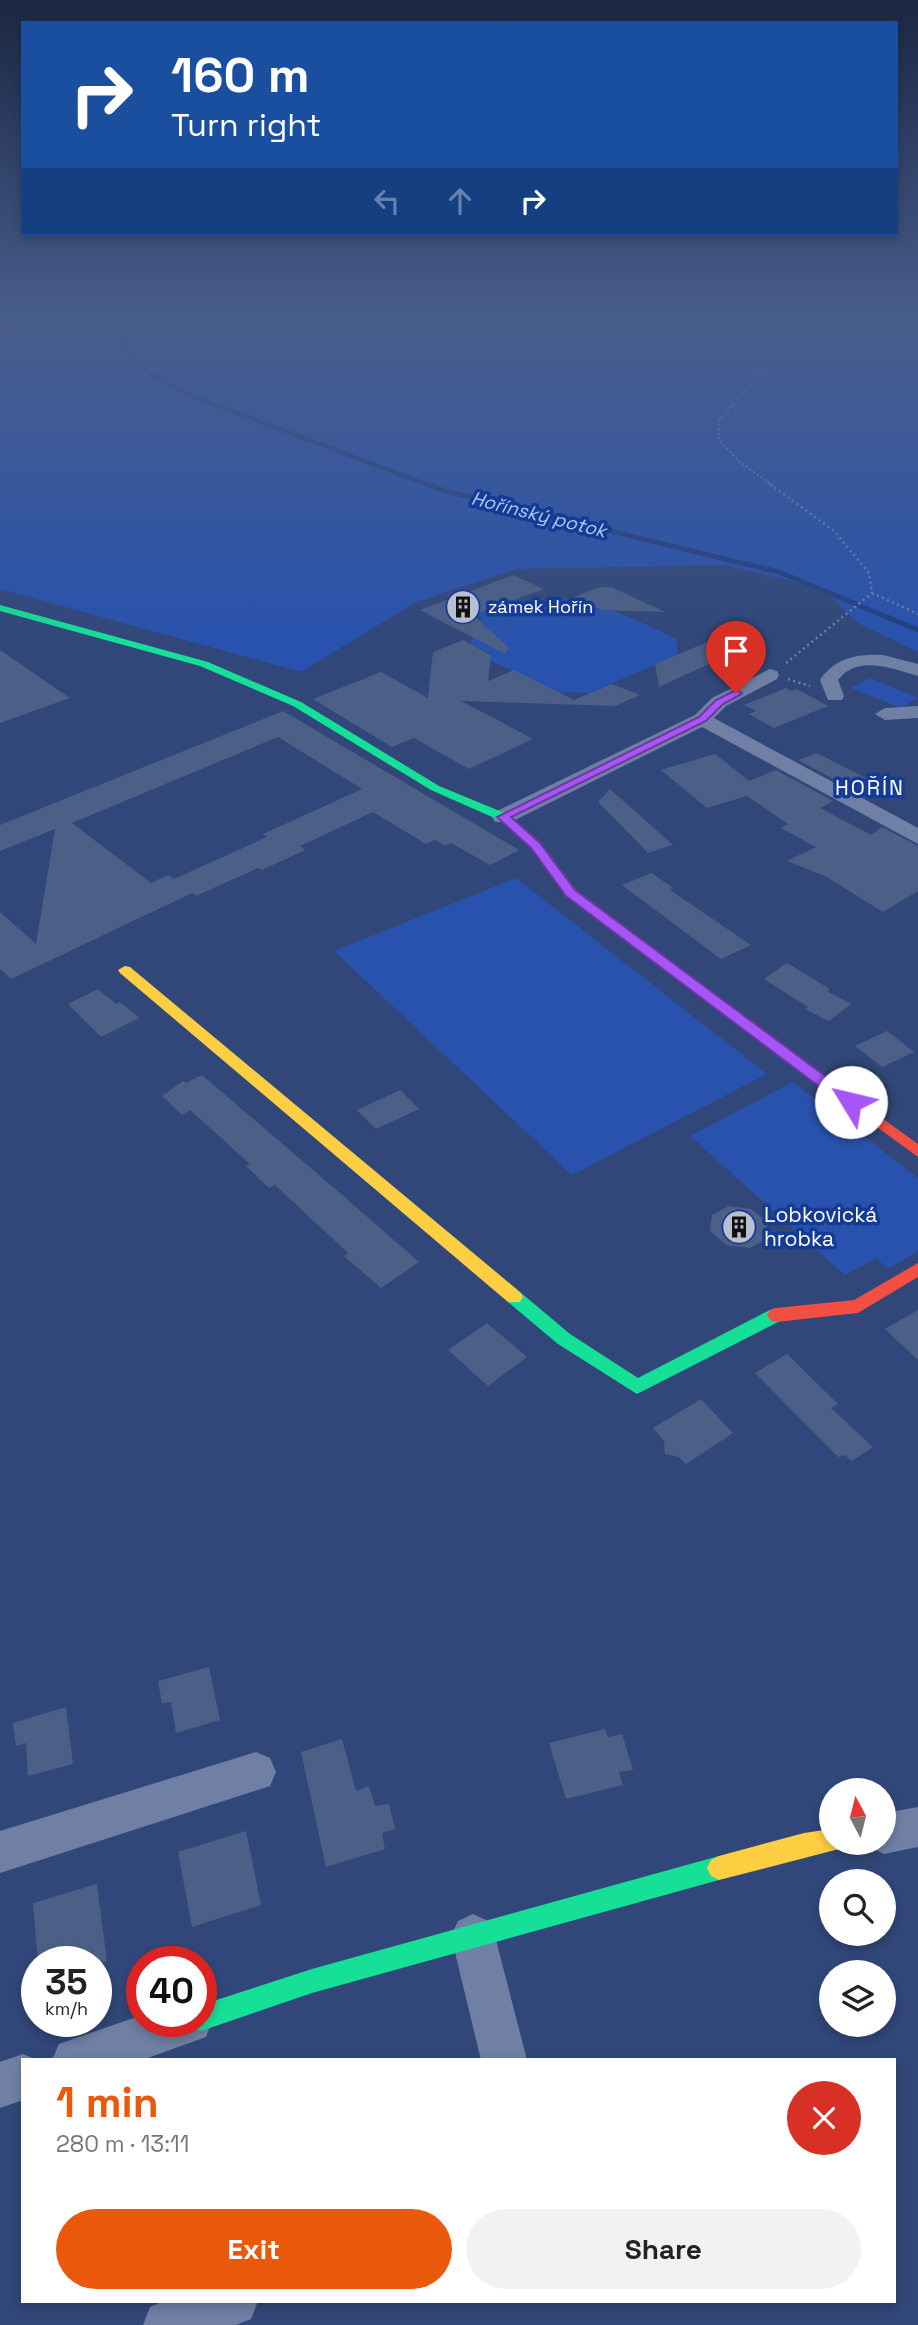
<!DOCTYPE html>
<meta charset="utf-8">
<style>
body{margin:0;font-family:"Space Grotesk",sans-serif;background:#f2f2f2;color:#222;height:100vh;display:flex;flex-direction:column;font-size:26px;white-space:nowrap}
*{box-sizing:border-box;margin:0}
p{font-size:23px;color:#767676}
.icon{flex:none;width:38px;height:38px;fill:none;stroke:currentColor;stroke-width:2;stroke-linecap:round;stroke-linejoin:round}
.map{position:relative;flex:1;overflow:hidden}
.panel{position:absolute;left:21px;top:2058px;width:875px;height:245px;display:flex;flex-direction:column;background:#fff;border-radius:0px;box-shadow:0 4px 10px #0003}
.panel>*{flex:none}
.hud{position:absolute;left:21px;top:21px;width:877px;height:214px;border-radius:0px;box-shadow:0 4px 10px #0003;background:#1a4fa0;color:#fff;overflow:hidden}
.needle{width:46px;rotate:353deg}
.fabs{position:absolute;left:819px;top:1778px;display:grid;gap:14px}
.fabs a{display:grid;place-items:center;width:77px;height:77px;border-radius:50%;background:#fff;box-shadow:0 4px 10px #0003;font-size:35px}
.speed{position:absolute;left:21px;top:1946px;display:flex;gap:14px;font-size:35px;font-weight:700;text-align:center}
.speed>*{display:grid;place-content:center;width:91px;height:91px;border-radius:50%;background:#fff;box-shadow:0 4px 10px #0003;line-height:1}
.speed small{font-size:18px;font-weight:400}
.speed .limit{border:10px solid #d22;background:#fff;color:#111}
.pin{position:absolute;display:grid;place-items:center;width:60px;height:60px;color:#fff;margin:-72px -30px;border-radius:50% 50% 50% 0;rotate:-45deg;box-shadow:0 0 7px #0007}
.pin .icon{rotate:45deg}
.me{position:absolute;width:77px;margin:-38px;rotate:306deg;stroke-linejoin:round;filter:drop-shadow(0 0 5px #0008)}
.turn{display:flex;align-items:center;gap:24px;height:147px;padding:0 35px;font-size:32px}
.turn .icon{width:91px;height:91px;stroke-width:2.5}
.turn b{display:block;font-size:49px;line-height:60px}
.lanes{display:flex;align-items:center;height:66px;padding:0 35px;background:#0003;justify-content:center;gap:35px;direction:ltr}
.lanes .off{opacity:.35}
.round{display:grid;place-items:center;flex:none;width:74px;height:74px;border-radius:37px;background:#f2f2f2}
.summary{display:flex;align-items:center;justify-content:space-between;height:119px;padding:0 35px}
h1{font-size:42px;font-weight:600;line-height:52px;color:#ea580c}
.cta{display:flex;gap:14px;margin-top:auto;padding:14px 35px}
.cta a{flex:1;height:80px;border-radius:42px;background:#ea580c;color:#fff;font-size:28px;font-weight:600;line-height:80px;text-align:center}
.cta a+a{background:#f2f2f2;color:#222}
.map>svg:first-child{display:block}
.green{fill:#2852ad}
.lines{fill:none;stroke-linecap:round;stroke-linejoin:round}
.stream-far1{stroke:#223f81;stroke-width:4.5}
.stream{stroke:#223f81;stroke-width:5}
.building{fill:#4c5f86;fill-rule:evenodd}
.path-far1{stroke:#7080a4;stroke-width:2;stroke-dasharray:2 2.5;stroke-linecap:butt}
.path{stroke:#7080a4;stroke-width:2.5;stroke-dasharray:2 3.5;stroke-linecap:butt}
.street{fill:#7080a4;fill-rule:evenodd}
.fast{fill:#16e098;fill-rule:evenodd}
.slow{fill:#ffcf43;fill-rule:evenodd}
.jam{fill:#f24e42;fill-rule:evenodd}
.route{fill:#a855f7;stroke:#6d37a1;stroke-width:2}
.labels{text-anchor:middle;stroke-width:7;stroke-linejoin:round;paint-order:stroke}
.far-poi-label{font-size:18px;fill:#fff;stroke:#143c96;text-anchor:start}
.far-water-label{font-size:19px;font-style:italic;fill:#b1c9f9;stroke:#143c96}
.far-quarter-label{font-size:21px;letter-spacing:2px;fill:#fff;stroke:#143c96}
.poi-label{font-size:21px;fill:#fff;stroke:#143c96;text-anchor:start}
</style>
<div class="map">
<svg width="918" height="2325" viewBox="0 0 918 2325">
<rect width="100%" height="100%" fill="#314779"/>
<path class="green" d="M 47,319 L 918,319 L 918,652 L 858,623 L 823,589 L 725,565 L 517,569 L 416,602 L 301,672 L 0,589 L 0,341 Z
M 552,598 C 600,600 633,619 677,639 L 677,655 L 590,693 L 558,692 L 490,660 L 491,654 L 469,643 L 483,625 L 480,621 L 481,616 L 476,614 L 515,599 L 539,603 Z
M 869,678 L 918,698 L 901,708 L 851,688 Z
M 516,878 L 767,1074 L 572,1175 L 334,951 Z
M 793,1082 L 918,1178 L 918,1251 L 888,1269 L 876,1258 L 845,1275 L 690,1136 Z"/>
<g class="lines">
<path class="stream-far1" d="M 118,319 C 125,365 156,379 195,397 L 431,486"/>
<path class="stream" d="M 427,484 L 445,491 L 779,572 L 918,630"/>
</g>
<path class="building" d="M 513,575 L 544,589 L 473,615 L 509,648 L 505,654 L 420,610 Z
M 600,587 L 611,587 L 665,612 L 602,610 L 574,597 Z
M 720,637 L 728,655 L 659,687 L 655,664 Z
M 463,640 L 491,655 L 488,681 L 514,670 L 574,700 L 612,684 L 640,695 L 615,706 L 461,701 L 533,739 L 469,769 L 414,738 L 392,747 L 313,699 L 381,672 L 428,698 L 433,652 Z
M 0,650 L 70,698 L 0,723 Z
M 786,688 L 792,691 L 797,689 L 828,706 L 774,728 L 749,714 L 756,711 L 744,705 Z
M 283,711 L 519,850 L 490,865 L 451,843 L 445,846 L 435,840 L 426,844 L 373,812 L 300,846 L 305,850 L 262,870 L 258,868 L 196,896 L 192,893 L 11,979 L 0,969 L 0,912 L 36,944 L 55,829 L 0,851 L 0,825 ZM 278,737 L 362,789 L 263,834 L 267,837 L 174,879 L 168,875 L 151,883 L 72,823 Z
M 817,753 L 868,779 L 852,789 L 798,760 Z
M 715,754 L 749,781 L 776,770 L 833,801 L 820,808 L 871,835 L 882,827 L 918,846 L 918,891 L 883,912 L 825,876 L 787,861 L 816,847 L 781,828 L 788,824 L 747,796 L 707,808 L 661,770 Z
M 610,789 L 673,845 L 648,853 L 598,802 Z
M 652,873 L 673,888 L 670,890 L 751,945 L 721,959 L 622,885 Z
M 787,963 L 830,989 L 827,991 L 851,1004 L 829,1021 L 805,1009 L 808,1007 L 764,979 Z
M 98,989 L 116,1004 L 120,1002 L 139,1018 L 101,1037 L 68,1004 Z
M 887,1031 L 914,1052 L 882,1067 L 855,1046 Z
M 202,1075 L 333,1187 L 419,1262 L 381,1288 L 344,1256 L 348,1253 L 275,1185 L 269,1188 L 246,1166 L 250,1164 L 190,1110 L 182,1115 L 162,1096 L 183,1081 L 186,1083 Z
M 400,1090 L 419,1109 L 376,1129 L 357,1110 Z
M 729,1206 L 751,1209 L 767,1222 L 767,1239 L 750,1248 L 726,1245 L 710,1231 L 712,1215 Z
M 918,1310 L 918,1360 L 885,1329 Z
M 487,1323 L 527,1357 L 488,1386 L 448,1350 Z
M 787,1354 L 838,1404 L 831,1408 L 873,1447 L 852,1461 L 845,1455 L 838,1457 L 755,1373 Z
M 701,1399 L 733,1433 L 686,1464 L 679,1457 L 665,1454 L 664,1441 L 653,1428 Z
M 209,1667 L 220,1720 L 176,1733 L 171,1702 L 162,1703 L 158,1681 Z
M 66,1707 L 73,1764 L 28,1776 L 26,1743 L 16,1746 L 13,1723 Z
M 605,1729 L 608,1737 L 622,1734 L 633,1770 L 619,1772 L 623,1785 L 566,1799 L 549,1743 Z
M 342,1739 L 356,1791 L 369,1786 L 375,1806 L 389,1804 L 395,1829 L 382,1833 L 385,1849 L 326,1867 L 301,1752 Z
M 246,1831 L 261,1905 L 192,1927 L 178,1852 Z
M 97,1884 L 107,1962 L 38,1962 L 33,1903 Z"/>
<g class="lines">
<path class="path-far1" d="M 869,319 L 918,359
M 773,486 L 739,461 L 719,441 L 719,421 L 807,319"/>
<path class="path" d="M 770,484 L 834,531 L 869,573 L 872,593
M 872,593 L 918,614
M 786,663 L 872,593
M 788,679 L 810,686"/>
<path class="street" d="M 0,320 L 23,320 L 29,324 L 23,328 L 0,328 Z
M 883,655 L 918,664 L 918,676 C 892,669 858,654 838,680 L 844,696 L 842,700 L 828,700 L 820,680 C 835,658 856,654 883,655 Z
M 770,669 L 777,671 L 779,675 L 777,679 L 726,706 L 714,718 L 918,828 L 918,844 L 702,727 L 511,822 L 495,822 L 492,817 L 495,812 L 695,715 L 712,698 Z
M 918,706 L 918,718 L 885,720 L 875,714 L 885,708 Z
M 256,1752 L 270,1758 L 276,1772 L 270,1786 L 0,1873 L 0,1831 Z
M 918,1807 L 918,1847 L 884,1854 L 870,1847 L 868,1843 L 884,1843 L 884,1813 Z
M 473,1914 L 488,1921 L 495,1936 L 527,2060 L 481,2060 L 451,1936 L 458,1921 Z
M 201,2003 L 206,2005 L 212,2021 L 206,2037 L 142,2060 L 52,2060 L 59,2044 L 142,2015 L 142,2021 L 201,2021 Z
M 23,2054 L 37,2060 L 23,2060 L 23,2100 L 0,2108 L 0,2062 Z
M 164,2301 L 258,2301 L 251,2319 L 236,2325 L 143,2325 L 150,2307 Z"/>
<path class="fast" d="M 0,605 L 208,662 L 301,702 L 439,786 L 507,814 L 529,834 L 527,837 L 519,837 L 499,820 L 431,790 L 293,706 L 200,666 L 0,611 Z
M 514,1290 L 520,1292 L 570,1334 L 638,1378 L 770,1310 L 776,1308 L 782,1310 L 785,1315 L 782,1320 L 637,1394 L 558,1344 L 508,1302 L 505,1297 L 508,1292 Z
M 719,1856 L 727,1860 L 731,1868 L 727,1876 L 719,1880 L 312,1993 L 201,2031 L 192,2027 L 190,2021 L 201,2021 L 201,2005 L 312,1969 Z"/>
<path class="slow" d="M 523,830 L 540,842 L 576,890 L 806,1062 L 808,1065 L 806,1068 L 796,1068 L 566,896 L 532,848 L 517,834 Z
M 125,966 L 130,967 L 520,1292 L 523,1297 L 520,1302 L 508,1302 L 120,973 L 118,970 Z
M 831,1829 L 831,1843 L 842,1843 L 839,1849 L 719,1880 L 711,1876 L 707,1868 L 711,1860 L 719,1856 L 804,1833 Z"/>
<path class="jam" d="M 27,319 L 34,319 L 0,335 L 0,331 Z
M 801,1060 L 918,1144 L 918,1157 L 796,1068 L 794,1065 L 796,1062 Z
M 918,1263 L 918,1277 L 858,1313 L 776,1322 L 770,1320 L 767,1315 L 770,1310 L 776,1308 L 854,1300 Z"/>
</g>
<linearGradient id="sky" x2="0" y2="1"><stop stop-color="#1b2743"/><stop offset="0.5" stop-color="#485e8c"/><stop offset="1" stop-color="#485e8c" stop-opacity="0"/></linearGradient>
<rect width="918" height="644" fill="url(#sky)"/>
<path class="route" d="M 736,690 L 742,693 L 740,695 L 723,704 L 706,721 L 511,817 L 540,843 L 575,890 L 856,1099 L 858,1102 L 856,1106 L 845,1106 L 566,896 L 531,848 L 497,817 L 699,717 L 716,700 Z"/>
<defs>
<g id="building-disc" transform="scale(1.75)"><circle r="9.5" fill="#b7bfd0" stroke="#143c96"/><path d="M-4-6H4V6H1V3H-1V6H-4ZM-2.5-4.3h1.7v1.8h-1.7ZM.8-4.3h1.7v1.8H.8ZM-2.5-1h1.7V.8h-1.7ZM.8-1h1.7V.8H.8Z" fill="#111"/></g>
</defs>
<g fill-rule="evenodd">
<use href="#building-disc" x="463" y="607"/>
<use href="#building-disc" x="739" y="1227"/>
</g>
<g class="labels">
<g class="far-poi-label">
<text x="488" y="613">zámek Hořín</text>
</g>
<g class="far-water-label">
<text transform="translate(539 514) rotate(14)" y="7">Hořínský potok</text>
</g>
<g class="far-quarter-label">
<text x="870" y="795">HOŘÍN</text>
</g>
<g class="poi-label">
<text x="764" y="1222">Lobkovická<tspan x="764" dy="24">hrobka</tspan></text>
</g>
</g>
</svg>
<div class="fabs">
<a><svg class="needle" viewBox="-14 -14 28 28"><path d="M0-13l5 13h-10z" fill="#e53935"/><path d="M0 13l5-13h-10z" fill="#767676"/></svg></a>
<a><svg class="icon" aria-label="search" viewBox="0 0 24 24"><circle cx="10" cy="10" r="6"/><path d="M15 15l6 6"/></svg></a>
<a><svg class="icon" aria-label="layers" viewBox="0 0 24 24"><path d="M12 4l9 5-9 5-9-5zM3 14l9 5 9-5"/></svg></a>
</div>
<div class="speed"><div>35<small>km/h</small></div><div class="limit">40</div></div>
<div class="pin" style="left:736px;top:693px;background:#d93025"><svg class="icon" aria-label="arrive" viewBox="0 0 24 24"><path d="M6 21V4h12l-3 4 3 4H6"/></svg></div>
<svg class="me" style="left:851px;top:1102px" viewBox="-20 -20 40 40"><circle r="19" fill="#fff"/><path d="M0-13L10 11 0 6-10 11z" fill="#a855f7"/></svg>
<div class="hud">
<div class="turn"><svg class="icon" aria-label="right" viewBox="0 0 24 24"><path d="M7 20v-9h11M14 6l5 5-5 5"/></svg><div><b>160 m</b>Turn right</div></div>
<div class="lanes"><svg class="icon off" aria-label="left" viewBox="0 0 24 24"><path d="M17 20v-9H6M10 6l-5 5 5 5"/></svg><svg class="icon off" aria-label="ahead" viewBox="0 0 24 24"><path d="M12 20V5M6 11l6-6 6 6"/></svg><svg class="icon" aria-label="right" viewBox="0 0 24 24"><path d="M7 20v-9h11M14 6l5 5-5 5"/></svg></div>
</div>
<section class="panel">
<div class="summary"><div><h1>1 min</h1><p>280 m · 13:11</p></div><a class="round" style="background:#d93025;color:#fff"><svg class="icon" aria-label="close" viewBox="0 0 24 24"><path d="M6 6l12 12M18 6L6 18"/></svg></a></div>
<div class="cta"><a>Exit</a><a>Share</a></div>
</section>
</div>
